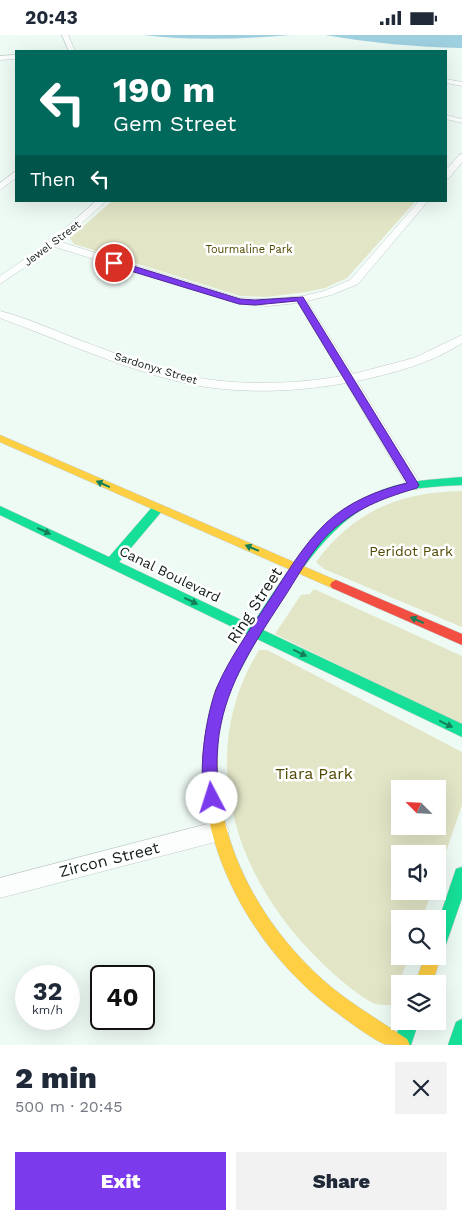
<!DOCTYPE html>
<meta charset="utf-8">
<style>
body{margin:0;font-family:"Work Sans",sans-serif;background:#f2f2f3;color:#1f2937;height:100vh;display:flex;flex-direction:column;font-size:19px;white-space:nowrap}
*{box-sizing:border-box;margin:0}
p{font-size:16px;color:#747a83}
.icon{flex:none;width:28px;height:28px;fill:none;stroke:currentColor;stroke-width:2;stroke-linecap:round;stroke-linejoin:round}
.map{position:relative;height:1010px;overflow:hidden}
.drawer{display:flex;flex-direction:column;background:#fff;flex:1}
.drawer>*{flex:none}
.banner{position:absolute;left:15px;top:15px;width:432px;height:152px;border-radius:0px;box-shadow:0 5px 20px #0002;background:#00695c;color:#fff;overflow:hidden}
.needle{width:32px;rotate:294deg}
.controls{position:absolute;left:391px;top:745px;display:grid;gap:10px}
.controls a{display:grid;place-items:center;width:55px;height:55px;border-radius:0px;background:#fff;box-shadow:0 5px 20px #0002;font-size:25px}
.speed{position:absolute;left:15px;top:930px;display:flex;gap:10px;font-size:25px;font-weight:700;text-align:center}
.speed>*{display:grid;place-content:center;width:65px;height:65px;border-radius:50%;background:#fff;box-shadow:0 5px 20px #0002;line-height:1}
.speed small{font-size:12px;font-weight:400}
.speed .limit{border:2px solid #111;border-radius:8px;background:#fff;color:#111}
.pin{position:absolute;display:grid;place-items:center;width:42px;height:42px;color:#fff;margin:-21px;border:2px solid #fff;border-radius:50%;box-shadow:0 1px 5px #0007}
.me{position:absolute;width:55px;margin:-28px;rotate:355deg;stroke-linejoin:round;filter:drop-shadow(0 0 4px #0008)}
.turn{display:flex;align-items:center;gap:18px;height:105px;padding:0 15px;font-size:22px}
.turn .icon{width:65px;height:65px;stroke-width:2.5}
.turn b{display:block;font-size:35px;line-height:42px}
.then{display:flex;align-items:center;height:48px;padding:0 15px;background:#0003;gap:10px;font-size:19px}
.round{display:grid;place-items:center;flex:none;width:52px;height:52px;border-radius:0px;background:#f2f2f3}
.headline{display:flex;align-items:center;justify-content:space-between;height:85px;padding:0 15px}
h1{font-size:30px;font-weight:800;line-height:38px}
.primary-button{display:flex;gap:10px;margin-top:auto;padding:10px 15px}
.primary-button a{flex:1;height:58px;border-radius:0px;background:#7c3aed;color:#fff;font-size:20px;font-weight:800;line-height:58px;text-align:center}
.primary-button a+a{background:#f2f2f3;color:#1f2937}
.status{display:flex;justify-content:space-between;align-items:center;height:35px;padding:0 25px;background:#fff;direction:ltr}
.status svg{height:14px;fill:currentColor}
.map>svg:first-child{display:block}
.green{fill:#e3e5c7;fill-rule:evenodd}
.water{fill:#9fd0e0}
.lines{fill:none;stroke-linecap:round;stroke-linejoin:round}
.street-casing{stroke:#c0cbc6;stroke-width:1}
.fast-casing{stroke:#c0cbc6;stroke-width:1}
.slow-casing{stroke:#c0cbc6;stroke-width:1}
.jam-casing{stroke:#c0cbc6;stroke-width:1}
.street{fill:#fcfefd;fill-rule:evenodd}
.fast{fill:#16e098;fill-rule:evenodd}
.slow{fill:#ffcf43;fill-rule:evenodd}
.jam{fill:#f24e42;fill-rule:evenodd}
.oneway{fill:#147f58}
.route{fill:#7c3aed;stroke:#51269a}
.labels{text-anchor:middle;stroke-width:5;stroke-linejoin:round;paint-order:stroke}
.far-street-label{font-size:11px;fill:#121e18;stroke:#fff}
.far-park-label{font-size:11px;fill:#514900;stroke:#fff}
.park-label{font-size:14px;fill:#514900;stroke:#fff}
.street-label{font-size:14px;fill:#121e18;stroke:#fff}
.near-street-label{font-size:16px;fill:#121e18;stroke:#fff}
.near-park-label{font-size:16px;fill:#514900;stroke:#fff}
</style>
<div class="status"><b>20:43</b><svg viewBox="0 0 49 12"><path d="M0 12V9h3v3zM5 12V6h3v6zM10 12V3h3v9zM15 12V0h3v12zM26 1h20v11H26zM47 4h2v5h-2z"/></svg></div>
<div class="map">
<svg width="462" height="1010" viewBox="0 0 462 1010">
<rect width="100%" height="100%" fill="#eefaf4"/>
<path class="green" d="M 112,166 L 416,166 L 347,243 L 325,253 L 306,257 L 267,262 L 240,261 L 74,209 L 70,203 Z
M 462,456 L 462,592 L 324,534 L 316,527 C 354,476 399,457 462,456 Z
M 314,554 L 462,621 L 462,690 L 275,599 L 301,560 L 310,559 Z
M 259,615 L 267,615 L 462,717 L 462,770 L 438,840 L 438,819 L 400,819 L 400,856 L 432,856 L 422,884 L 400,884 L 400,921 L 409,921 L 391,970 C 386,970 381,970 376,969 C 361,964 331,937 319,925 C 235,844 194,720 259,615 ZM 400,754 L 438,754 L 438,791 L 400,791 Z"/>
<path class="water" d="M 144,0 L 290,0 C 242,4 192,6 144,0 Z
M 325,0 L 462,0 L 462,13 C 416,12 370,8 325,0 Z"/>
<g class="lines">
<g class="street-casing">
<path id="street" d="M 62,0 L 68,0 L 75,16 L 69,16 Z
M 16,20 L 16,24 L 0,25 L 0,21 Z
M 446,44 L 462,47 L 462,51 L 446,48 Z
M 446,80 L 462,84 L 462,88 L 446,84 Z
M 462,119 L 462,127 L 449,143 L 446,144 L 446,135 L 459,120 Z
M 16,136 L 16,143 L 0,155 L 0,148 Z
M 96,166 L 106,166 L 61,207 L 240,263 L 268,264 L 303,261 L 324,256 L 350,245 L 419,166 L 428,166 L 358,249 L 331,260 L 307,266 L 353,339 L 414,323 L 462,300 L 462,308 C 430,329 393,338 357,346 L 419,446 L 421,450 L 419,454 L 409,454 L 346,348 C 296,357 244,359 194,350 C 130,337 62,306 0,283 L 0,276 C 28,283 55,296 82,306 C 115,318 148,332 183,340 C 235,351 290,350 342,341 L 298,268 L 268,271 L 239,269 L 55,212 L 0,249 L 0,241 L 51,206 Z
M 219,786 L 226,789 L 229,796 L 226,803 L 219,806 L 0,863 L 0,843 Z"/>
</g>
<g class="fast-casing">
<path id="fast" d="M 462,442 L 462,450 C 440,451 418,452 397,458 C 333,477 296,541 263,595 L 462,689 L 462,702 L 257,604 L 227,660 L 222,662 L 217,660 L 215,656 L 247,599 L 0,480 L 0,471 L 109,522 L 154,470 L 162,470 L 163,473 L 162,476 L 119,527 L 252,590 C 289,534 326,471 394,451 C 416,445 439,444 462,442 Z
M 462,832 L 462,863 L 444,915 L 438,917 L 438,887 L 456,834 Z
M 462,984 L 462,1010 L 448,1010 L 456,987 Z
M 401,986 L 419,986 L 411,1010 L 393,1010 Z"/>
</g>
<g class="slow-casing">
<path id="slow" d="M 0,400 L 340,547 L 342,550 L 340,553 L 332,553 L 0,407 Z
M 222,650 L 227,652 L 229,656 C 225,669 221,683 219,697 C 208,792 253,882 323,945 C 349,968 379,985 407,1004 L 410,1010 C 402,1010 390,1010 384,1009 C 367,1001 343,982 328,971 C 256,914 205,826 203,734 C 202,707 209,682 215,656 L 217,652 Z
M 438,915 L 441,921 L 432,949 L 415,949 L 425,921 L 438,921 Z"/>
</g>
<g class="jam-casing">
<path id="jam" d="M 336,545 L 462,599 L 462,610 L 332,553 L 330,550 L 332,547 Z"/>
</g>
<use href="#street" class="street"/>
<use href="#fast" class="fast"/>
<use href="#slow" class="slow"/>
<use href="#jam" class="jam"/>
</g>
<defs><path id="oneway-solid" d="M-6-.8H1V-3.2L6.5 0L1 3.2V.8H-6Z" transform="scale(1.25)"/></defs>
<g class="oneway">
<use href="#oneway-solid" transform="translate(103 449) rotate(-156)"/>
<use href="#oneway-solid" transform="translate(44 496) rotate(25)"/>
<use href="#oneway-solid" transform="translate(252 513) rotate(-157)"/>
<use href="#oneway-solid" transform="translate(191 566) rotate(25)"/>
<use href="#oneway-solid" transform="translate(417 585) rotate(-156)"/>
<use href="#oneway-solid" transform="translate(300 618) rotate(26)"/>
<use href="#oneway-solid" transform="translate(446 689) rotate(26)"/>
</g>
<path class="route" d="M 111,226 L 117,226 L 240,264 L 255,265 L 303,262 L 419,450 L 417,453 C 387,462 361,471 336,492 C 315,509 301,536 287,558 C 260,600 231,640 221,689 C 218,702 217,718 217,731 C 217,743 222,757 217,768 L 212,770 L 207,768 C 196,742 206,679 217,652 C 230,622 250,595 268,567 C 286,540 302,511 326,488 C 348,467 378,455 407,448 L 297,266 L 255,270 L 239,269 L 111,230 Z"/>
<g class="labels">
<g class="far-street-label">
<text transform="translate(52 208) rotate(-37)" y="4">Jewel Street</text>
<text transform="translate(156 333) rotate(17)" y="4">Sardonyx Street</text>
</g>
<g class="far-park-label">
<text x="249" y="218">Tourmaline Park</text>
</g>
<g class="park-label">
<text x="411" y="521">Peridot Park</text>
</g>
<g class="street-label">
<text transform="translate(170 539) rotate(26)" y="5">Canal Boulevard</text>
</g>
<g class="near-street-label">
<text transform="translate(254 570) rotate(-57)" y="6">Ring Street</text>
<text transform="translate(109 824) rotate(-14)" y="6">Zircon Street</text>
</g>
<g class="near-park-label">
<text x="314" y="744">Tiara Park</text>
</g>
</g>
</svg>
<div class="controls">
<a><svg class="needle" viewBox="-14 -14 28 28"><path d="M0-13l5 13h-10z" fill="#e53935"/><path d="M0 13l5-13h-10z" fill="#747a83"/></svg></a>
<a><svg class="icon" aria-label="sound" viewBox="0 0 24 24"><path d="M4 9h4l5-4v14l-5-4H4zM17 9q2 3 0 6"/></svg></a>
<a><svg class="icon" aria-label="search" viewBox="0 0 24 24"><circle cx="10" cy="10" r="6"/><path d="M15 15l6 6"/></svg></a>
<a><svg class="icon" aria-label="layers" viewBox="0 0 24 24"><path d="M12 4l9 5-9 5-9-5zM3 14l9 5 9-5"/></svg></a>
</div>
<div class="speed"><div>32<small>km/h</small></div><div class="limit">40</div></div>
<div class="pin" style="left:114px;top:228px;background:#d93025"><svg class="icon" aria-label="arrive" viewBox="0 0 24 24"><path d="M6 21V4h12l-3 4 3 4H6"/></svg></div>
<svg class="me" style="left:212px;top:763px" viewBox="-20 -20 40 40"><circle r="19" fill="#fff"/><path d="M0-13L10 11 0 6-10 11z" fill="#7c3aed"/></svg>
<div class="banner">
<div class="turn"><svg class="icon" aria-label="left" viewBox="0 0 24 24"><path d="M17 20v-9H6M10 6l-5 5 5 5"/></svg><div><b>190 m</b>Gem Street</div></div>
<div class="then">Then<svg class="icon" aria-label="left" viewBox="0 0 24 24"><path d="M17 20v-9H6M10 6l-5 5 5 5"/></svg></div>
</div>
</div>
<section class="drawer">
<div class="headline"><div><h1>2 min</h1><p>500 m · 20:45</p></div><a class="round"><svg class="icon" aria-label="close" viewBox="0 0 24 24"><path d="M6 6l12 12M18 6L6 18"/></svg></a></div>
<div class="primary-button"><a>Exit</a><a>Share</a></div>
</section>
